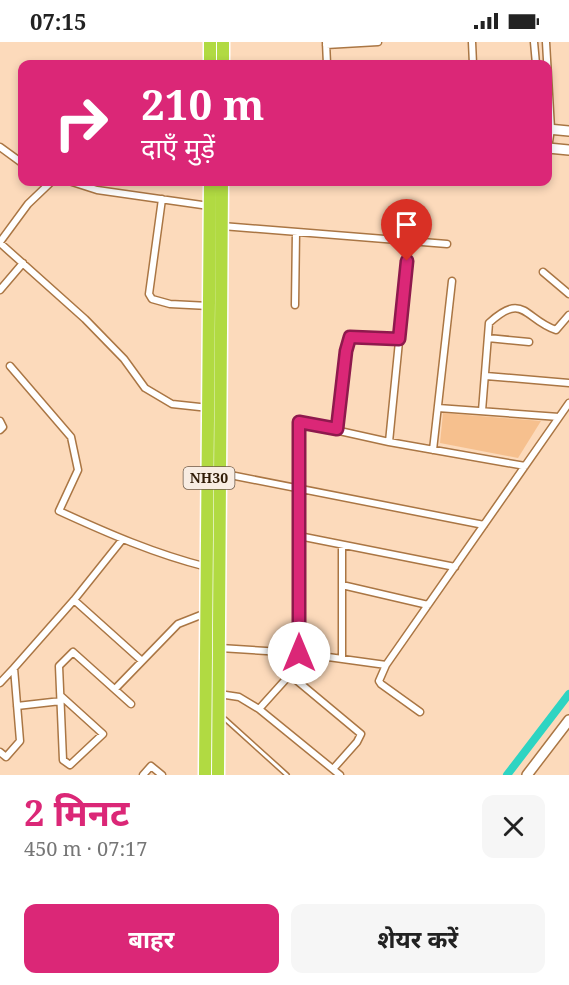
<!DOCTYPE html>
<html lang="hi">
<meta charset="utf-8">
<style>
body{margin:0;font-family:"Noto Serif","Noto Sans Devanagari",serif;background:#f6f6f6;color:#222;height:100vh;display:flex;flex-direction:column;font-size:22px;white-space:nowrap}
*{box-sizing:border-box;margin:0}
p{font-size:20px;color:#767676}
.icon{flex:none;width:33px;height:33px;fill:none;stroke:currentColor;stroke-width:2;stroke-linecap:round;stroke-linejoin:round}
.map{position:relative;height:733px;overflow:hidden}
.details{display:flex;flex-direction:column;background:#fff;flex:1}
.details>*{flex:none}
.hud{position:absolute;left:18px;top:18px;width:534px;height:126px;border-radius:12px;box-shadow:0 3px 9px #0003;background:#db2777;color:#fff;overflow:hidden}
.pin{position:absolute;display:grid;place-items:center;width:51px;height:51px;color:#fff;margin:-62px -26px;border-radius:50% 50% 50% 0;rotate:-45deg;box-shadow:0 0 6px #0007}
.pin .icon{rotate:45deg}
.me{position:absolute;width:66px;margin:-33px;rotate:0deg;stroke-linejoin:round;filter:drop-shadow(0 0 4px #0008)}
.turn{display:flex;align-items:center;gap:21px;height:126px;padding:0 24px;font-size:27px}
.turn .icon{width:78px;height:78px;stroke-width:2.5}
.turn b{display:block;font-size:42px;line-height:51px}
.round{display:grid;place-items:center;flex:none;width:63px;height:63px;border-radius:12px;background:#f6f6f6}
.summary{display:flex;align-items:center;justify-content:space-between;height:102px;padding:0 24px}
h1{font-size:36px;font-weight:700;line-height:45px;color:#db2777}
.primary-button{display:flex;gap:12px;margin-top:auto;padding:12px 24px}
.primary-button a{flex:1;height:69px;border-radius:12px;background:#db2777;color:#fff;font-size:24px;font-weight:700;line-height:69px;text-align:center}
.primary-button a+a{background:#f6f6f6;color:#222}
.status{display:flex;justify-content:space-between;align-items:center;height:42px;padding:0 30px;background:#fff;direction:ltr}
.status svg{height:16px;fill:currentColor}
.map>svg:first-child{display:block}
.green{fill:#f6c08e}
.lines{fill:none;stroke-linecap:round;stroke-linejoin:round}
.canal{stroke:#2ed4c2;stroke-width:8}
.lane-casing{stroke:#aa7644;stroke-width:6}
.street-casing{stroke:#aa7644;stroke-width:9}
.secondary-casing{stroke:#aa7644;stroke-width:12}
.highway-casing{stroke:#fff;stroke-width:15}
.lane{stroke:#fff;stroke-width:3}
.street{stroke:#fff;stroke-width:6}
.secondary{stroke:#fff;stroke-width:9}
.highway{stroke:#b1da42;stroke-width:12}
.route-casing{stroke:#8e194d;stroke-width:15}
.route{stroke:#db2777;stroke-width:10}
.labels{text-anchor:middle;stroke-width:6;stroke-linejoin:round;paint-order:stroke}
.shield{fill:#f8ece2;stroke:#6d5a49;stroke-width:1.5}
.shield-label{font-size:14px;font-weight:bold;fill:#311c07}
</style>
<div class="status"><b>07:15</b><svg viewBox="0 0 49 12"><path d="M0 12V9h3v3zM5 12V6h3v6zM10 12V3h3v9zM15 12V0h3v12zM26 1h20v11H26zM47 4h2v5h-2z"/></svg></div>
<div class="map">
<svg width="569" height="733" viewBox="0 0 569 733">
<rect width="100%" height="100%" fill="#fcdabb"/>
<path class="green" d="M 443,371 L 541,379 L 518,416 L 440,401 Z"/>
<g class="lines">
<path class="canal" d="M 507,733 L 569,652"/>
<g class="lane-casing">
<path id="lane" d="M 221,677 L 225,677 L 287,733"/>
</g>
<g class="street-casing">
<path id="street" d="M 326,0 L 327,22
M 472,0 L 473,22
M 534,0 L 536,22
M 546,0 L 551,87 L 548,106
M 326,3 L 378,0
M 0,105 L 22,121
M 72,140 L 97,148 L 209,164
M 162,157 L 149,252 L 152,257 L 170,262 L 209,264
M 222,184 L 447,202
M 0,200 L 28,162 L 51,140
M 0,201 L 85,277 L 124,317 L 145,346 L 172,362 L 209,366
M 543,230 L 569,252
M 0,248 L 23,221
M 295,263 L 296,190
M 488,296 L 529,300
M 10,324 L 71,395 L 78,428 L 59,469 C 107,491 155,512 207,525
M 486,334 L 569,341
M 438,366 L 559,375
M 482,369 L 489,281 C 524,249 524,277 556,288 L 569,273
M 0,379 L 3,385 L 0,388
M 337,387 L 348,296 L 357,295 L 399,297
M 389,400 L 409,199
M 433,408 L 452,239
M 220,431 L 484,483
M 299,494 L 455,525
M 342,543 L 428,563
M 74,558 L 142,619
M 220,606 L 299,611 L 386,623
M 299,611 L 299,380 L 389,400 L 525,424
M 342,617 L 342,503
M 14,626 L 74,558 L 122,498
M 0,641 L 14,626 L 20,699 L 6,715 L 0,710
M 115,647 L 178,582 L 206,571
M 219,652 L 239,655 L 259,667 L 340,733
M 61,654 L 103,692 L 70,723 L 63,718 L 59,624 L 73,610 L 131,662
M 17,664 L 61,659
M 259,667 L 286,637 L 291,635 L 295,637 L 361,692 L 357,700 L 333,727
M 420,670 L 381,642 L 379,639 L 386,623 L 569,361
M 143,733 L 151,724 L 162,733"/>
</g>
<g class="secondary-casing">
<path id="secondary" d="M 548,87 L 569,89
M 548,106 L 569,108
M 527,733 L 569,678"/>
</g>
<g class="highway-casing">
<path id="highway" d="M 210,22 L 210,0
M 223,22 L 223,0
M 205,733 L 210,140
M 218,733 L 222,140"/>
</g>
<use href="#lane" class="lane"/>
<use href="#street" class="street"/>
<use href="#secondary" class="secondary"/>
<use href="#highway" class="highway"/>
</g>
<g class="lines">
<g class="route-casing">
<path id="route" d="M 299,611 L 299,380 L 337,387 L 346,309 L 350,295 L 399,297 L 407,219"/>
</g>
<use href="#route" class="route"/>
</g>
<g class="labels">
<rect class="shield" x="183.5" y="425" width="51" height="22" rx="4.5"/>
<g class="shield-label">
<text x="209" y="441">NH30</text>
</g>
</g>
</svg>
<div class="pin" style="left:407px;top:219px;background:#d93025"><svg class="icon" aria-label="arrive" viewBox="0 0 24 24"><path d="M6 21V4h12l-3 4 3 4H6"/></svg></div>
<svg class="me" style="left:299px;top:611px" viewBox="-20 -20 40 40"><circle r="19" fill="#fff"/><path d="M0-13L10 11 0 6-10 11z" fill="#db2777"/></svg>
<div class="hud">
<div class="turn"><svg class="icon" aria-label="right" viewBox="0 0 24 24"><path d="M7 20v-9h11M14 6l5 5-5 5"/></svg><div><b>210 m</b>दाएँ मुड़ें</div></div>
</div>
</div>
<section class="details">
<div class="summary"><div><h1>2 मिनट</h1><p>450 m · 07:17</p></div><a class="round"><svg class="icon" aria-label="close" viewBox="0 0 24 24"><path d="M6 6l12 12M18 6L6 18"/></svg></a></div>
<div class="primary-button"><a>बाहर</a><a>शेयर करें</a></div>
</section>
